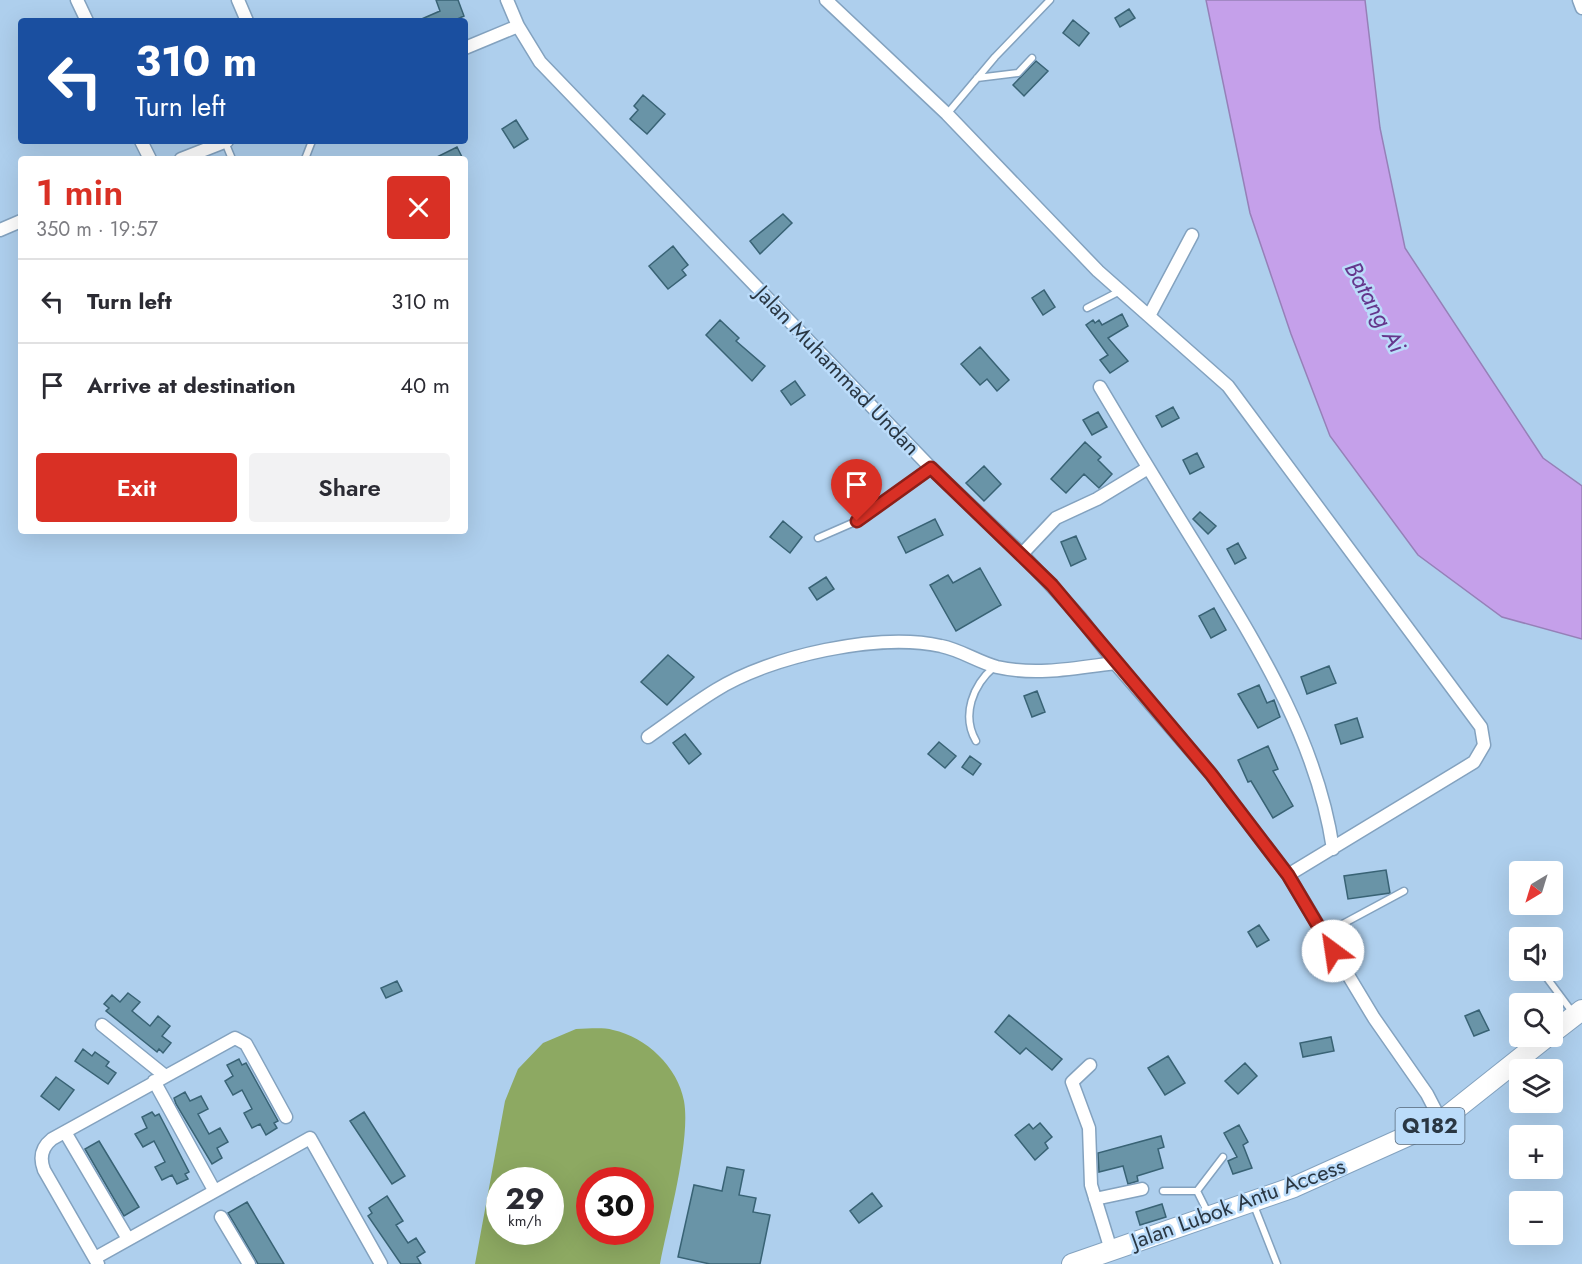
<!DOCTYPE html>
<meta charset="utf-8">
<style>
body{margin:0;font-family:Jost,sans-serif;background:#f2f2f3;color:#2b2b33;height:100vh;display:flex;flex-direction:column;font-size:22px;white-space:nowrap}
*{box-sizing:border-box;margin:0}
p{font-size:20px;color:#7c7c81}
.icon{flex:none;width:33px;height:33px;fill:none;stroke:currentColor;stroke-width:2;stroke-linecap:round;stroke-linejoin:round}
.map{position:relative;flex:1;overflow:hidden}
.drawer{position:absolute;left:18px;top:156px;width:450px;height:378px;display:flex;flex-direction:column;background:#fff;border-radius:6px;box-shadow:0 6px 24px #0002}
.drawer>*{flex:none}
.banner{position:absolute;left:18px;top:18px;width:450px;height:126px;border-radius:6px;box-shadow:0 6px 24px #0002;background:#1a4fa0;color:#fff;overflow:hidden}
.needle{width:39px;rotate:218deg}
.tools{position:absolute;left:1509px;top:861px;display:grid;gap:12px}
.tools a{display:grid;place-items:center;width:54px;height:54px;border-radius:6px;background:#fff;box-shadow:0 6px 24px #0002;font-size:30px}
.speed{position:absolute;left:486px;top:1167px;display:flex;gap:12px;font-size:30px;font-weight:700;text-align:center}
.speed>*{display:grid;place-content:center;width:78px;height:78px;border-radius:50%;background:#fff;box-shadow:0 6px 24px #0002;line-height:1}
.speed small{font-size:15px;font-weight:400}
.speed .limit{border:9px solid #d22;background:#fff;color:#111}
.pin{position:absolute;display:grid;place-items:center;width:51px;height:51px;color:#fff;margin:-62px -26px;border-radius:50% 50% 50% 0;rotate:-45deg;box-shadow:0 0 6px #0007}
.pin .icon{rotate:45deg}
.me{position:absolute;width:66px;margin:-33px;rotate:329deg;stroke-linejoin:round;filter:drop-shadow(0 0 4px #0008)}
.turn{display:flex;align-items:center;gap:21px;height:126px;padding:0 18px;font-size:27px}
.turn .icon{width:78px;height:78px;stroke-width:2.5}
.turn b{display:block;font-size:42px;line-height:51px}
.round{display:grid;place-items:center;flex:none;width:63px;height:63px;border-radius:6px;background:#f2f2f3}
.headline{display:flex;align-items:center;justify-content:space-between;height:102px;padding:0 18px}
h1{font-size:36px;font-weight:600;line-height:45px;color:#d93025}
.primary-button{display:flex;gap:12px;margin-top:auto;padding:12px 18px}
.primary-button a{flex:1;height:69px;border-radius:6px;background:#d93025;color:#fff;font-size:24px;font-weight:600;line-height:69px;text-align:center}
.primary-button a+a{background:#f2f2f3;color:#2b2b33}
ul{padding:0;list-style:none}
li{display:flex;align-items:center;gap:18px;height:84px;padding:0 18px;border-top:2px solid #e1e1e2}
li div{flex:1}
li b{display:block;font-size:22px}
li em{font-style:normal}
.map>svg:first-child{display:block}
.green{fill:#8da962;fill-rule:evenodd}
.water{fill:#c5a0ea;stroke:#9680b8;stroke-width:1.5}
.building{fill:#6994a7;stroke:#396375;stroke-width:1.5}
.lines{fill:none;stroke-linecap:round;stroke-linejoin:round}
.service-casing{stroke:#83a2bf;stroke-width:9}
.minor-casing{stroke:#83a2bf;stroke-width:15}
.primary-casing{stroke:#83a2bf;stroke-width:22}
.service{stroke:#fff;stroke-width:6}
.minor{stroke:#fff;stroke-width:12}
.primary{stroke:#fff;stroke-width:20}
.route-casing{stroke:#8d1f18;stroke-width:15}
.route{stroke:#d93025;stroke-width:10}
.labels{text-anchor:middle;stroke-width:5;stroke-linejoin:round;paint-order:stroke}
.shield{fill:#bbdcfa;stroke:#56687a;stroke-width:1.5}
.shield-label{font-size:21px;font-weight:bold;fill:#2a3743}
.street-label{font-size:22px;fill:#2a3743;stroke:#bbdcfa}
.water-label{font-size:24px;font-style:italic;fill:#65368c;stroke:#bbdcfa}
</style>
<div class="map">
<svg width="1582" height="1264" viewBox="0 0 1582 1264">
<rect width="100%" height="100%" fill="#aecfed"/>
<path class="green" d="M 576,1029 C 588,1029 602,1027 613,1030 C 646,1037 678,1067 684,1101 C 691,1140 668,1222 660,1264 L 475,1264 L 505,1101 L 518,1069 L 543,1043 ZM 550,1180 L 550,1232 L 500,1232 L 500,1180 ZM 590,1180 L 640,1180 L 640,1232 L 590,1232 Z"/>
<path class="water" d="M 1206,0 L 1365,0 L 1380,128 L 1405,248 L 1543,458 L 1582,486 L 1582,639 L 1502,617 L 1418,555 L 1330,436 L 1291,334 L 1250,213 Z"/>
<path class="building" d="M 436,0 L 458,0 L 464,16 L 453,21 L 417,21 L 440,11 Z
M 1129,9 L 1135,18 L 1120,27 L 1115,18 Z
M 1073,20 L 1089,33 L 1079,46 L 1063,33 Z
M 1036,61 L 1048,71 L 1024,96 L 1013,85 Z
M 643,95 L 665,114 L 647,134 L 630,119 L 638,110 L 634,106 Z
M 516,120 L 528,139 L 514,148 L 502,129 Z
M 457,147 L 463,159 L 433,159 Z
M 783,214 L 792,223 L 760,254 L 750,241 Z
M 673,246 L 688,265 L 682,270 L 686,275 L 668,289 L 649,266 Z
M 1044,290 L 1055,307 L 1043,315 L 1032,298 Z
M 1122,314 L 1128,326 L 1108,338 L 1128,361 L 1110,373 L 1100,360 L 1108,355 L 1086,325 L 1093,320 L 1095,323 L 1099,320 L 1102,325 Z
M 720,320 L 739,338 L 736,341 L 765,366 L 752,381 L 706,335 Z
M 980,347 L 1009,380 L 997,391 L 987,379 L 980,385 L 961,364 Z
M 795,381 L 805,395 L 791,405 L 781,391 Z
M 1173,407 L 1179,418 L 1162,427 L 1156,416 Z
M 1098,412 L 1107,427 L 1092,435 L 1083,420 Z
M 1085,442 L 1101,457 L 1098,460 L 1112,474 L 1099,488 L 1084,474 L 1066,493 L 1051,479 Z
M 1197,453 L 1204,467 L 1190,474 L 1183,460 Z
M 984,466 L 1001,484 L 984,501 L 966,483 Z
M 1200,512 L 1216,526 L 1208,534 L 1193,519 Z
M 935,519 L 943,535 L 906,553 L 898,537 Z
M 783,521 L 802,537 L 790,553 L 770,537 Z
M 1076,536 L 1086,559 L 1071,566 L 1061,542 Z
M 1238,543 L 1246,558 L 1235,564 L 1227,549 Z
M 980,568 L 1001,605 L 956,631 L 930,585 L 948,575 L 953,583 Z
M 826,577 L 834,589 L 817,600 L 809,588 Z
M 1214,608 L 1226,630 L 1211,638 L 1199,616 Z
M 668,655 L 694,677 L 667,705 L 641,682 Z
M 1329,666 L 1336,683 L 1307,694 L 1301,677 Z
M 1259,685 L 1267,703 L 1274,700 L 1280,717 L 1258,728 L 1238,694 Z
M 1037,691 L 1045,712 L 1032,717 L 1024,696 Z
M 1357,718 L 1363,737 L 1341,744 L 1335,725 Z
M 685,734 L 701,754 L 689,764 L 673,743 Z
M 939,742 L 956,756 L 945,768 L 928,754 Z
M 1268,746 L 1278,769 L 1273,771 L 1293,806 L 1273,818 L 1251,781 L 1248,782 L 1238,760 Z
M 970,756 L 981,764 L 973,775 L 962,767 Z
M 1386,870 L 1390,893 L 1348,899 L 1344,876 Z
M 1259,925 L 1269,940 L 1257,947 L 1248,932 Z
M 397,981 L 402,991 L 386,998 L 381,988 Z
M 128,993 L 140,1002 L 132,1011 L 150,1026 L 158,1016 L 170,1026 L 162,1036 L 171,1043 L 163,1053 L 159,1049 L 157,1052 L 106,1011 L 109,1008 L 104,1004 L 112,995 L 120,1002 Z
M 1479,1010 L 1489,1030 L 1474,1036 L 1465,1016 Z
M 1009,1015 L 1062,1059 L 1052,1070 L 1026,1048 L 1020,1054 L 995,1032 Z
M 1331,1037 L 1334,1051 L 1303,1057 L 1300,1043 Z
M 83,1049 L 92,1056 L 95,1052 L 109,1062 L 106,1066 L 116,1073 L 108,1084 L 75,1061 Z
M 1168,1056 L 1185,1083 L 1165,1095 L 1148,1068 Z
M 239,1059 L 242,1065 L 246,1063 L 278,1121 L 274,1123 L 277,1128 L 266,1135 L 260,1124 L 252,1128 L 244,1113 L 252,1109 L 242,1090 L 233,1095 L 225,1081 L 233,1076 L 227,1065 Z
M 1245,1063 L 1257,1076 L 1238,1094 L 1225,1081 Z
M 56,1077 L 74,1090 L 59,1110 L 41,1096 Z
M 185,1092 L 190,1101 L 201,1096 L 208,1109 L 198,1114 L 209,1134 L 220,1128 L 228,1142 L 217,1148 L 222,1158 L 212,1164 L 176,1104 L 174,1098 Z
M 152,1112 L 155,1116 L 159,1114 L 189,1172 L 185,1174 L 188,1179 L 177,1184 L 172,1175 L 162,1180 L 155,1167 L 165,1162 L 154,1141 L 143,1147 L 135,1134 L 147,1128 L 142,1117 Z
M 364,1112 L 405,1176 L 392,1184 L 350,1121 Z
M 1040,1123 L 1052,1137 L 1045,1143 L 1048,1148 L 1035,1160 L 1015,1135 L 1029,1124 L 1033,1129 Z
M 1239,1125 L 1248,1142 L 1243,1145 L 1252,1168 L 1233,1174 L 1228,1161 L 1237,1157 L 1224,1133 Z
M 1161,1136 L 1164,1147 L 1158,1149 L 1163,1168 L 1137,1176 L 1138,1181 L 1128,1184 L 1123,1166 L 1099,1172 L 1098,1153 Z
M 99,1141 L 139,1207 L 124,1216 L 85,1149 Z
M 727,1167 L 744,1170 L 739,1195 L 756,1198 L 753,1212 L 770,1215 L 760,1264 L 710,1264 L 678,1257 L 694,1185 L 722,1191 Z
M 872,1193 L 882,1206 L 859,1223 L 850,1211 Z
M 387,1196 L 403,1221 L 396,1225 L 408,1243 L 416,1238 L 425,1252 L 417,1257 L 421,1264 L 401,1264 L 368,1216 L 372,1213 L 369,1208 Z
M 247,1202 L 284,1264 L 258,1264 L 228,1213 Z
M 1162,1204 L 1166,1217 L 1140,1225 L 1136,1212 Z"/>
<g class="lines">
<g class="service-casing">
<path id="service" d="M 977,78 L 1018,73 L 1032,58
M 947,114 L 995,57 L 1050,0
M 225,142 L 232,159
M 305,159 L 312,141
M 1087,308 L 1120,291
M 818,538 L 857,521 L 931,468
M 976,741 C 961,715 973,685 994,667
M 1324,934 L 1404,891
M 1541,970 L 1573,1013
M 1163,1191 L 1197,1191
M 1253,1203 L 1277,1264
M 1209,1215 L 1197,1191 L 1223,1157"/>
</g>
<g class="minor-casing">
<path id="minor" d="M 77,0 L 87,21
M 238,0 L 247,21
M 507,0 L 518,26 L 540,62 L 931,468 L 1022,554 L 1080,617 L 1115,663 L 1211,774 L 1288,875 L 1374,1018 L 1427,1094 L 1441,1121
M 826,0 L 947,114 L 1098,271 L 1228,386 L 1481,727 L 1484,745 L 1474,762 L 1288,875
M 1579,0 L 1582,8
M 465,48 L 518,26
M 141,141 L 150,159
M 181,159 L 227,141
M 0,230 L 21,221
M 1149,316 L 1192,235
M 1100,387 C 1133,443 1167,499 1202,555 C 1258,647 1317,740 1333,849
M 1022,554 L 1056,518 L 1097,499 L 1148,468
M 648,737 C 671,721 693,704 716,690 C 770,656 879,632 941,646 C 961,650 978,662 997,667 C 1036,676 1076,668 1115,663
M 102,1025 L 164,1075
M 1090,1065 L 1072,1082 L 1089,1128 L 1091,1185 L 1111,1250
M 154,1081 L 214,1190
M 65,1132 L 128,1239
M 1095,1199 L 1142,1189
M 221,1217 L 249,1264
M 95,1258 L 310,1138 L 381,1264
M 98,1264 L 44,1170 C 39,1157 42,1147 52,1139 L 235,1038 L 246,1044 L 286,1117"/>
</g>
<g class="primary-casing">
<path id="primary" d="M 1552,1033 L 1582,1010
M 1072,1264 L 1294,1187 L 1441,1121 L 1548,1036"/>
</g>
<use href="#service" class="service"/>
<use href="#minor" class="minor"/>
<use href="#primary" class="primary"/>
</g>
<g class="lines">
<g class="route-casing">
<path id="route" d="M 857,521 L 931,468 L 1052,585 L 1211,774 L 1288,875 L 1333,951"/>
</g>
<use href="#route" class="route"/>
</g>
<g class="labels">
<rect class="shield" x="1395.5" y="1108" width="69" height="36" rx="4.5"/>
<g class="shield-label">
<text x="1430" y="1133">Q182</text>
</g>
<g class="street-label">
<text transform="translate(838 370) rotate(46)" y="8">Jalan Muhammad Undan</text>
<text transform="translate(1238 1203) rotate(-20)" y="8">Jalan Lubok Antu Access</text>
</g>
<g class="water-label">
<text transform="translate(1375 307) rotate(61)" y="8">Batang Ai</text>
</g>
</g>
</svg>
<div class="tools">
<a><svg class="needle" viewBox="-14 -14 28 28"><path d="M0-13l5 13h-10z" fill="#e53935"/><path d="M0 13l5-13h-10z" fill="#7c7c81"/></svg></a>
<a><svg class="icon" aria-label="sound" viewBox="0 0 24 24"><path d="M4 9h4l5-4v14l-5-4H4zM17 9q2 3 0 6"/></svg></a>
<a><svg class="icon" aria-label="search" viewBox="0 0 24 24"><circle cx="10" cy="10" r="6"/><path d="M15 15l6 6"/></svg></a>
<a><svg class="icon" aria-label="layers" viewBox="0 0 24 24"><path d="M12 4l9 5-9 5-9-5zM3 14l9 5 9-5"/></svg></a>
<a>+</a>
<a>−</a>
</div>
<div class="speed"><div>29<small>km/h</small></div><div class="limit">30</div></div>
<div class="pin" style="left:857px;top:521px;background:#d93025"><svg class="icon" aria-label="arrive" viewBox="0 0 24 24"><path d="M6 21V4h12l-3 4 3 4H6"/></svg></div>
<svg class="me" style="left:1333px;top:951px" viewBox="-20 -20 40 40"><circle r="19" fill="#fff"/><path d="M0-13L10 11 0 6-10 11z" fill="#d93025"/></svg>
<div class="banner">
<div class="turn"><svg class="icon" aria-label="left" viewBox="0 0 24 24"><path d="M17 20v-9H6M10 6l-5 5 5 5"/></svg><div><b>310 m</b>Turn left</div></div>
</div>
<section class="drawer">
<div class="headline"><div><h1>1 min</h1><p>350 m · 19:57</p></div><a class="round" style="background:#d93025;color:#fff"><svg class="icon" aria-label="close" viewBox="0 0 24 24"><path d="M6 6l12 12M18 6L6 18"/></svg></a></div>
<ul>
<li><svg class="icon" aria-label="left" viewBox="0 0 24 24"><path d="M17 20v-9H6M10 6l-5 5 5 5"/></svg><div><b>Turn left</b></div><em>310 m</em></li>
<li><svg class="icon" aria-label="arrive" viewBox="0 0 24 24"><path d="M6 21V4h12l-3 4 3 4H6"/></svg><div><b>Arrive at destination</b></div><em>40 m</em></li>
</ul>
<div class="primary-button"><a>Exit</a><a>Share</a></div>
</section>
</div>
